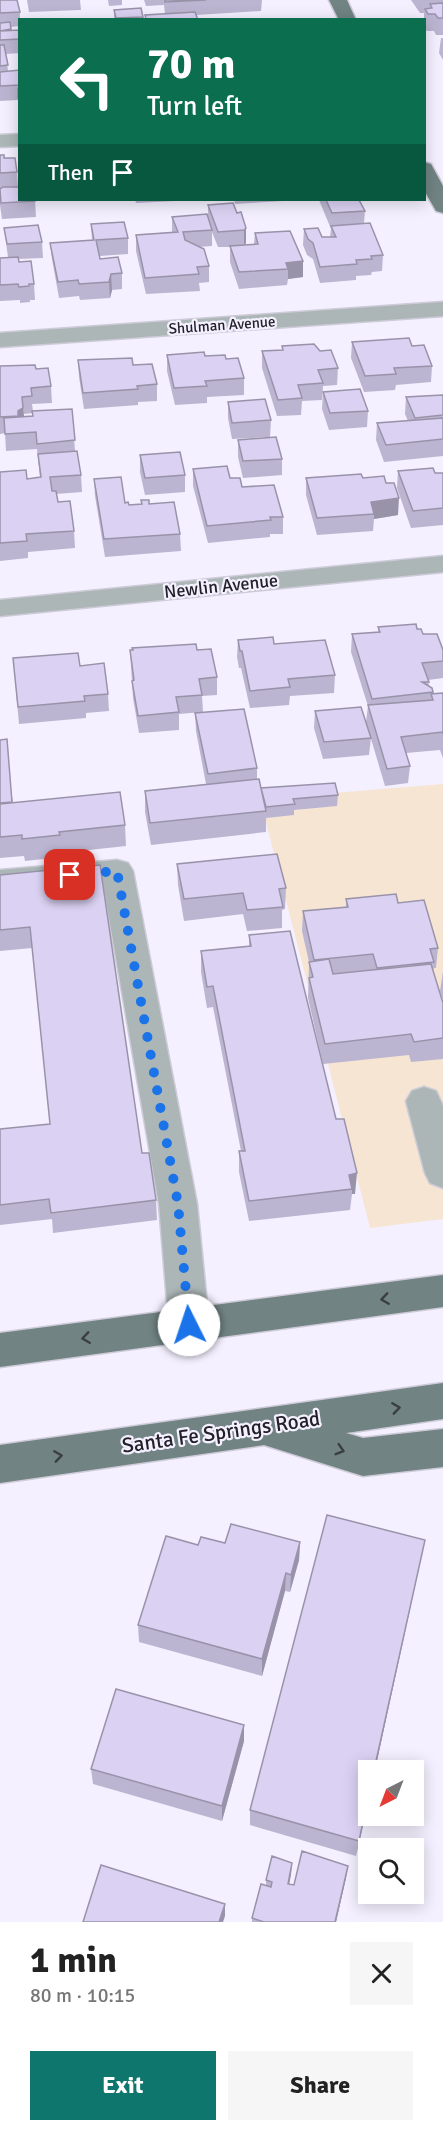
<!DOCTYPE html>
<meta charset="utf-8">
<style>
body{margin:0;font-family:Signika,sans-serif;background:#f6f6f6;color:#222;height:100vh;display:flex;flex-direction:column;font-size:22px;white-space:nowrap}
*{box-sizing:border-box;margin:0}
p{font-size:20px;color:#767676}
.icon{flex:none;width:33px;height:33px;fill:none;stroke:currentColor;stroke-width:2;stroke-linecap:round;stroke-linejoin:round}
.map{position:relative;height:1922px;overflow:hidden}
.panel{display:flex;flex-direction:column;background:#fff;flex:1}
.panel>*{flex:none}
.top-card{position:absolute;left:18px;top:18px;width:408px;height:183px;border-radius:0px;box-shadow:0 3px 15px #0003;background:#0b6e4f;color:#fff;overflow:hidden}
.needle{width:39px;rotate:222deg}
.tools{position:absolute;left:358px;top:1760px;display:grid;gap:12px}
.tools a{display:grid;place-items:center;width:66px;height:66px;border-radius:0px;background:#fff;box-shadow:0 3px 15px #0003;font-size:30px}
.pin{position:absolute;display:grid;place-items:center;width:51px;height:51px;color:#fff;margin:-26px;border-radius:12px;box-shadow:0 3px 9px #0006}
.me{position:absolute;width:66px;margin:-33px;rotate:356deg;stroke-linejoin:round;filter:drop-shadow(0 0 4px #0008)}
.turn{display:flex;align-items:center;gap:21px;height:126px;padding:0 30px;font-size:27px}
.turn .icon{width:78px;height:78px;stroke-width:2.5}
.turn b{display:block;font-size:42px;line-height:51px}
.then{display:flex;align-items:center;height:57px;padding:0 30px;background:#0003;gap:12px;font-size:22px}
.round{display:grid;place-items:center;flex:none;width:63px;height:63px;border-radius:0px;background:#f6f6f6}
.summary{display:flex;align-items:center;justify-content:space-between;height:102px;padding:0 30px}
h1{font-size:36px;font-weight:700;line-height:45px}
.action{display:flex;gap:12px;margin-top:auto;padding:12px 30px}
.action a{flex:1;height:69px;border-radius:0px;background:#0f766e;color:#fff;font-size:24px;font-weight:700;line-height:69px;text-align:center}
.action a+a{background:#f6f6f6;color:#222}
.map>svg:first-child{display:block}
.commercial{fill:#f7e5d4}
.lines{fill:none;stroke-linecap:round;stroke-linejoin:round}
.minor-casing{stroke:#cecbd8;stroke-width:3}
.major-casing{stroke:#cecbd8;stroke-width:3}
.minor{fill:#acb6b6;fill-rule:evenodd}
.major{fill:#718383;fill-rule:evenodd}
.wall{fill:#bcb5d1;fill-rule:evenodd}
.shaded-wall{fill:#9993aa}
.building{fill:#dbd2f3;stroke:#9993aa;stroke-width:1.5}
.oneway{stroke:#3a3e43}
.route{stroke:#1a73e8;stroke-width:10;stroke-dasharray:0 18}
.labels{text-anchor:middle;stroke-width:4.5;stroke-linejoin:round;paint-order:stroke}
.far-street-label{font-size:15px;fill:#232128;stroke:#f4f0ff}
.street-label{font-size:18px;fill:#232128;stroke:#f4f0ff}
.near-street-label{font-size:21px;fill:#232128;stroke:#f4f0ff}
</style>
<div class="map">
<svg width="443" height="1922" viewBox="0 0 443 1922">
<rect width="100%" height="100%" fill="#f4f0ff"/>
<path class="commercial" d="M 443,784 L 443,1219 L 370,1228 L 260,799 Z"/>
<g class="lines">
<g class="minor-casing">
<path id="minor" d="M 20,134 L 20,146 L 0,147 L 0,135 Z
M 443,302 L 443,316 L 0,347 L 0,333 Z
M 443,556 L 443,572 L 0,616 L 0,600 Z
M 117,860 L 128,863 L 133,871 L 197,1204 L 209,1325 L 203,1337 L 189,1342 L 175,1337 L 169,1325 L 159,1204 L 103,883 L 0,892 L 0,870 Z
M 424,1087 L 436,1091 L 443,1106 L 443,1188 L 430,1183 L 425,1173 L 406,1101 L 412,1091 Z"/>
</g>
<g class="major-casing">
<path id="major" d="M 329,0 L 347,0 L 356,20 L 339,20 Z
M 424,162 L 431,164 L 443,186 L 443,213 L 436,211 L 424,190 Z
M 443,1275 L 443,1307 L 0,1367 L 0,1333 Z
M 443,1383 L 443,1419 L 346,1433 L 363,1438 L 443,1429 L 443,1467 L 363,1476 L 264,1445 L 0,1483 L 0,1445 Z"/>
</g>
<use href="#minor" class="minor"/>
<use href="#major" class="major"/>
</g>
<path class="wall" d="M 0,0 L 20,12 L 20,26 L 11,27 L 11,30 L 20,39 L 20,53 L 6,54 L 8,71 L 20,70 L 20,113 L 18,100 L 0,101 Z
M 27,0 L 80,0 L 81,10 L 29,12 Z
M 108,0 L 122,0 L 122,5 L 109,6 Z
M 144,0 L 262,0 L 261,11 L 196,15 L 198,20 L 114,20 L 114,10 L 143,17 L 143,19 L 145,19 L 145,15 L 165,14 L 164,5 L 146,6 Z
M 411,0 L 443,0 L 443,35 L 436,35 L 434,31 L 427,31 L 424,28 L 424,13 L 420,13 Z
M 441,38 L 443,38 L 443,60 L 439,53 Z
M 0,155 L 17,172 L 18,187 L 35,200 L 36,217 L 2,219 L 0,205 Z
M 135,200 L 176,200 L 176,201 L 136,203 Z
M 234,200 L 283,200 L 283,201 L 235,204 Z
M 319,200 L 359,200 L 365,211 L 364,223 L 383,255 L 382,271 L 372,272 L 371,275 L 356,276 L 356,280 L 320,283 L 313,259 L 307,255 L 303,245 L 304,229 L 322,237 L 330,237 L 331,229 Z
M 208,205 L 237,213 L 246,228 L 246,243 L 244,245 L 254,244 L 255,233 L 303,277 L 288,279 L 287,285 L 239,289 L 230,262 L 230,247 L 218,247 L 212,232 L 212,246 L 199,247 L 209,266 L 209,282 L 199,283 L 200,291 L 146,294 L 136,251 L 136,235 L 172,232 L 172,217 L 208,216 Z
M 91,224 L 128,238 L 128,254 L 100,256 L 100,259 L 122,273 L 122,289 L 112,290 L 110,298 L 80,300 L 79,296 L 59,298 L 52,259 L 50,243 L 92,240 Z
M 4,228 L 42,242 L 43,258 L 18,259 L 19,262 L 34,284 L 35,300 L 30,300 L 30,302 L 20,303 L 20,300 L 0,301 L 0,258 L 8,257 Z
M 352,342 L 412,346 L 432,366 L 431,382 L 396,385 L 395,390 L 364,392 L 351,358 Z
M 282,346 L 320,351 L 338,368 L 337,385 L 323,386 L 322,400 L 302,401 L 301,415 L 277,416 L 262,368 L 262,351 L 282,350 Z
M 167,355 L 205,356 L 226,359 L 244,378 L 244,395 L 207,397 L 207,403 L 175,405 L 167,371 Z
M 78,360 L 133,365 L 157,384 L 157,401 L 138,402 L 138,405 L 84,409 L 79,377 Z
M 0,366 L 36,369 L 51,386 L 52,403 L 32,404 L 33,411 L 72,409 L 75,451 L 81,475 L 82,492 L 56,494 L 58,502 L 74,531 L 75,548 L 28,552 L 28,558 L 0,561 L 0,472 L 27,479 L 40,478 L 37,449 L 6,451 L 5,433 L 0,434 ZM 33,413 L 33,416 L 24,417 L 24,414 Z
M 323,392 L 368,411 L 367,427 L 329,430 L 322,409 Z
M 443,395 L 443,456 L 384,462 L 376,440 L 377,423 L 408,421 L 405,414 L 406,397 Z
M 228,402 L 271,420 L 270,437 L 232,439 L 228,418 Z
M 238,440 L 282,459 L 282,475 L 243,478 L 238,457 Z
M 140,455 L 185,475 L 185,492 L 145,495 L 140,472 Z
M 193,469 L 230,478 L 283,517 L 283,534 L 270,534 L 270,537 L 208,543 L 193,486 Z
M 398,471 L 435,473 L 443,473 L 443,525 L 411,528 L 397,488 Z
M 306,478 L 363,478 L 398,515 L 374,519 L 373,531 L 317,535 L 306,495 Z
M 94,479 L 129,505 L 149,504 L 180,534 L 181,551 L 105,557 L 95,496 Z
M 378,627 L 417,629 L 443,650 L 443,678 L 428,680 L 429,686 L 433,692 L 433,694 L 443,693 L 443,758 L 440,750 L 406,753 L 410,766 L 408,783 L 385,786 L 366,722 L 368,706 L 351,652 L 352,634 L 378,632 Z
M 238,640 L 274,644 L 335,675 L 334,693 L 290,696 L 289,705 L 250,708 L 241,668 L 239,668 L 237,657 Z
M 132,648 L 197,650 L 217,677 L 217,695 L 202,696 L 203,712 L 179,714 L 179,730 L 139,733 L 133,698 L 130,650 L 132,650 Z
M 13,658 L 80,666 L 108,694 L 109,711 L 86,713 L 86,718 L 19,724 Z
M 315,711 L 371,738 L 369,755 L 323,759 L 314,728 Z
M 195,713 L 257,768 L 257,779 L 261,790 L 338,795 L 337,806 L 294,810 L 294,815 L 266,818 L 266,832 L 151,845 L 145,812 L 145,791 L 206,784 L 196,731 Z
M 0,740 L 13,802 L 125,825 L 126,846 L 61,853 L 62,857 L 25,861 L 24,856 L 0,858 Z
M 177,864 L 286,888 L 285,909 L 282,910 L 282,928 L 247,931 L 243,914 L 184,921 L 178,885 Z
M 100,865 L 142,1153 L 156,1200 L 157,1220 L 53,1233 L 52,1219 L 0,1225 L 0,1129 L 50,1124 L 32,948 L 0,951 L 0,875 Z
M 346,899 L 398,903 L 438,948 L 436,968 L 434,968 L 433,971 L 443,1003 L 443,1059 L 411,1062 L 409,1055 L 323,1064 L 308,998 L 309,962 L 302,931 L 303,911 L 346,907 Z
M 249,935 L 336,1119 L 355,1194 L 352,1194 L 350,1210 L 249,1221 L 239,1172 L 239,1151 L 241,1151 L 213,1007 L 207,1008 L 201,972 L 201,951 L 249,946 Z
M 443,971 L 443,1000 L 440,991 Z
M 425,1540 L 375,1770 L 369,1770 L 369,1798 L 356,1856 L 250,1825 L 250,1810 Z
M 300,1542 L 299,1560 L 290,1592 L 285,1591 L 262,1676 L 139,1642 L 138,1625 L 198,1545 L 225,1543 Z
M 244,1725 L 244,1741 L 222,1821 L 93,1784 L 91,1769 Z
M 292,1863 L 289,1884 L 294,1885 L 346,1878 L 336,1922 L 252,1922 L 252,1918 L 266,1885 L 266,1880 Z"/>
<path class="shaded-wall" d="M 246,228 L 246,243 L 244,246 L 244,230 Z
M 303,261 L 303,277 L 288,279 L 288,269 L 286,263 Z
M 111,274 L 112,290 L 110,298 L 109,282 Z
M 23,408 L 25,425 L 20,432 L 18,411 Z
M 399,498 L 398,515 L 374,519 L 374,514 L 371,502 Z
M 357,1173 L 355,1194 L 352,1194 L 352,1189 L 349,1175 Z
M 425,1540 L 375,1770 L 374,1770 Z
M 300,1542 L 299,1560 L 290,1592 L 291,1575 Z
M 286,1573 L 285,1591 L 262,1676 L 262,1659 Z
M 244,1725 L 244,1741 L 222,1821 L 222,1806 Z
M 369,1794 L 369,1798 L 356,1856 L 359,1841 Z
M 292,1863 L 291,1875 L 287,1895 L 288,1884 Z
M 348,1866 L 346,1878 L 336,1922 L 335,1922 Z
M 225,1904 L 225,1916 L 223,1922 L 219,1922 Z"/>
<path class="building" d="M 0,0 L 17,0 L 20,12 L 0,13 Z
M 165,0 L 206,0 L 165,2 Z
M 443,3 L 443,18 L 438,18 L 435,14 L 428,14 L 425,9 L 432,8 L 430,4 Z
M 141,8 L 143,17 L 116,18 L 114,10 Z
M 195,12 L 198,20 L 141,19 L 146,19 L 145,15 Z
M 10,22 L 11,29 L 0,31 L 0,23 Z
M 20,30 L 20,39 L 0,40 L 0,31 Z
M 0,45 L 4,45 L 8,65 L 0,66 Z
M 20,70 L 20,85 L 0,86 L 0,72 Z
M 18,89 L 20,89 L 20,98 L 18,98 Z
M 0,155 L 4,155 L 4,158 L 15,158 L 17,172 L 0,173 Z
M 3,187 L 20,187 L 20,200 L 35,200 L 35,201 L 1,203 L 0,189 Z
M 326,200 L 359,200 L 365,211 L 332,213 Z
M 233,203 L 237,213 L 241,212 L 246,228 L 244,230 L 218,232 L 208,205 Z
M 207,214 L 212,230 L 183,232 L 185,240 L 204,249 L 209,266 L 197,267 L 199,274 L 145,278 L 136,235 L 178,232 L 172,217 Z
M 124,222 L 128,238 L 96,240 L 100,259 L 118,257 L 122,273 L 111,274 L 109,282 L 79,284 L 78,280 L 58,282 L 50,243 L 94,240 L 91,224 Z
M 370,223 L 383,255 L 371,256 L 372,259 L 356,260 L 357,264 L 320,267 L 313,243 L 308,239 L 304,229 L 318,228 L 322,237 L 336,237 L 331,226 Z
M 38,225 L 42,242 L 7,244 L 4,228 Z
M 290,231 L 303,261 L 286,263 L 288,269 L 239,272 L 230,246 L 258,244 L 255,233 Z
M 18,257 L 19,262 L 31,261 L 34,284 L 29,284 L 29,286 L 19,287 L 18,284 L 0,285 L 0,258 Z
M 409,338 L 412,346 L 424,345 L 432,366 L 394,368 L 396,374 L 365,376 L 352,342 Z
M 314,344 L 320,351 L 331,350 L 338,368 L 318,370 L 323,383 L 298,385 L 302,398 L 278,400 L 262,351 L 283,350 L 282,346 Z
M 204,352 L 205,356 L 225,355 L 226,359 L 238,358 L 244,378 L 205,381 L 207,386 L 174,388 L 167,355 Z
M 132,358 L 133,365 L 152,364 L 157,384 L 137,386 L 138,389 L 83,393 L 78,360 Z
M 35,365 L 36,369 L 48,368 L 51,386 L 31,388 L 32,396 L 22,397 L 23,408 L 18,411 L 18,416 L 0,417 L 0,366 Z
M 360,389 L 368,411 L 330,413 L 323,392 Z
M 443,395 L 443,415 L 415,418 L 406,397 Z
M 265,399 L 271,420 L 232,423 L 228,402 Z
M 72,409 L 75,440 L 37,444 L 36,432 L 5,434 L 4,418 L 33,416 L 32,411 Z
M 443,418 L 443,439 L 386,445 L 377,423 Z
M 276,437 L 282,459 L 243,461 L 238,440 Z
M 77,451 L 81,475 L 50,477 L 52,491 L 56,491 L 58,502 L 70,501 L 74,531 L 26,534 L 27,541 L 0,543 L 0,472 L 26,470 L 27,479 L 41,477 L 38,454 Z
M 180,452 L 185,475 L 145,478 L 140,455 Z
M 227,466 L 230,478 L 240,478 L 242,487 L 274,485 L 283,517 L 270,517 L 271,520 L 207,526 L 193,469 Z
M 433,468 L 435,473 L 443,473 L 443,508 L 413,511 L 398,471 Z
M 361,474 L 363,478 L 384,476 L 386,483 L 394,483 L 399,498 L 371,502 L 374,514 L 317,518 L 306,478 Z
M 121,477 L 125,503 L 128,502 L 129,505 L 142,504 L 141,500 L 149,500 L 149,504 L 174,502 L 180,534 L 104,539 L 94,479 Z
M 416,624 L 417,629 L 421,629 L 423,634 L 437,634 L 443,650 L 443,661 L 422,663 L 429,682 L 422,682 L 432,688 L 433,692 L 372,699 L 352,634 L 380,632 L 378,627 Z
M 273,637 L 274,644 L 325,640 L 335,675 L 288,679 L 290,687 L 250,691 L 242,651 L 240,651 L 238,640 Z
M 196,644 L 197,650 L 211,649 L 217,677 L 199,679 L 202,695 L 176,697 L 179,712 L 138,716 L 132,681 L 134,680 L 130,650 L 133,650 L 132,648 Z
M 78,653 L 80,666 L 104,663 L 108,694 L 84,696 L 85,701 L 18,707 L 13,658 Z
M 443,693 L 443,734 L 442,732 L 401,737 L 410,766 L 387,769 L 368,705 L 433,700 L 431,694 Z
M 361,707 L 371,738 L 324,742 L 315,711 Z
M 244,709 L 257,768 L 208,774 L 195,713 Z
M 7,739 L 12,802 L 0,803 L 0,740 Z
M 259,779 L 266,811 L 150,823 L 145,791 Z
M 335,783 L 338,795 L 293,799 L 295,804 L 266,807 L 261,788 Z
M 120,792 L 125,825 L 59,832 L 60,835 L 22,839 L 22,835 L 0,837 L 0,804 Z
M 277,854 L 286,888 L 279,889 L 283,907 L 247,910 L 243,893 L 184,899 L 177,864 Z
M 100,865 L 142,1153 L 149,1153 L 156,1200 L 51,1213 L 49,1199 L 0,1205 L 0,1129 L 50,1124 L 30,927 L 0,930 L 0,875 Z
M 396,894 L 398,903 L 424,900 L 438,948 L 430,949 L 434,962 L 377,968 L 373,954 L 314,960 L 303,911 L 348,907 L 346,899 Z
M 290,931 L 336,1119 L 344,1119 L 357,1173 L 349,1175 L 352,1189 L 249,1201 L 239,1151 L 245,1151 L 213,986 L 207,987 L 201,951 L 251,946 L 249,935 Z
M 329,959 L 333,974 L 431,964 L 443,1003 L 443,1038 L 414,1042 L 411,1034 L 325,1044 L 309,978 L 313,977 L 309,962 Z
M 327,1515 L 425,1540 L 374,1770 L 369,1770 L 369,1794 L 359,1841 L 250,1810 Z
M 231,1524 L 300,1542 L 291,1575 L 286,1573 L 262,1659 L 138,1625 L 166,1536 L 198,1545 L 201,1537 L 225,1543 Z
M 116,1689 L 244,1725 L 222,1806 L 91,1769 Z
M 302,1851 L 348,1866 L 335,1922 L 264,1922 L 252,1918 L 261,1884 L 271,1887 L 272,1882 L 266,1880 L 272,1856 L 292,1863 L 288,1884 L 294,1885 Z
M 101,1865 L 225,1904 L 219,1922 L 83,1922 Z"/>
<defs><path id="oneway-chevron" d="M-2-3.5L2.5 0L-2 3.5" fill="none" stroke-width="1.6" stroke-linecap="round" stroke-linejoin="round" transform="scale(1.5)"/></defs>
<g class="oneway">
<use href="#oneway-chevron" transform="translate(385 1299) rotate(172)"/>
<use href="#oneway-chevron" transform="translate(86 1338) rotate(172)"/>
<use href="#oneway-chevron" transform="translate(396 1408) rotate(-8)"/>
<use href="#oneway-chevron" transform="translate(340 1450) rotate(17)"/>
<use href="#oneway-chevron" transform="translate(58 1456) rotate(-8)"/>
</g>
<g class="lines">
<path class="route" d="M 70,875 L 117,871 L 178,1204 L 189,1325"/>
</g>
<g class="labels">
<g class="far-street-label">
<text transform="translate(222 325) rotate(-4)" y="5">Shulman Avenue</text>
</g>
<g class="street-label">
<text transform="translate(221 586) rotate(-6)" y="6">Newlin Avenue</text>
</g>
<g class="near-street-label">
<text transform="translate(221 1432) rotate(-8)" y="7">Santa Fe Springs Road</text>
</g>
</g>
</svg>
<div class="tools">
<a><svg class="needle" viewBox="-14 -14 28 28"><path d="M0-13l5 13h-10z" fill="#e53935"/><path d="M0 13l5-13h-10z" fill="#767676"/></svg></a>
<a><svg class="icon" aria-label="search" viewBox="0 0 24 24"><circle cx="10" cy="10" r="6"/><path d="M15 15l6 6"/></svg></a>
</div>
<div class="pin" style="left:70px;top:875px;background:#d93025"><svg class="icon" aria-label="arrive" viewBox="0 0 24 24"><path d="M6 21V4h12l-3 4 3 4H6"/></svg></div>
<svg class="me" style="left:189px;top:1325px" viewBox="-20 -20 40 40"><circle r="19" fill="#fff"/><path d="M0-13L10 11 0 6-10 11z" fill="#1a73e8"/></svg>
<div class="top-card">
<div class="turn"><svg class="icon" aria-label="left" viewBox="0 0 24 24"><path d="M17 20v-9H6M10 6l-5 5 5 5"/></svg><div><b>70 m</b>Turn left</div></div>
<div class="then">Then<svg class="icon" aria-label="arrive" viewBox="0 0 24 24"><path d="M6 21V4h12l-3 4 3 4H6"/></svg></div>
</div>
</div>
<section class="panel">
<div class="summary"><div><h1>1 min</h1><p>80 m · 10:15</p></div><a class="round"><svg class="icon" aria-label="close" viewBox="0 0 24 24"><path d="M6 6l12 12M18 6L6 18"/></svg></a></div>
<div class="action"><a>Exit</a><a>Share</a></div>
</section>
